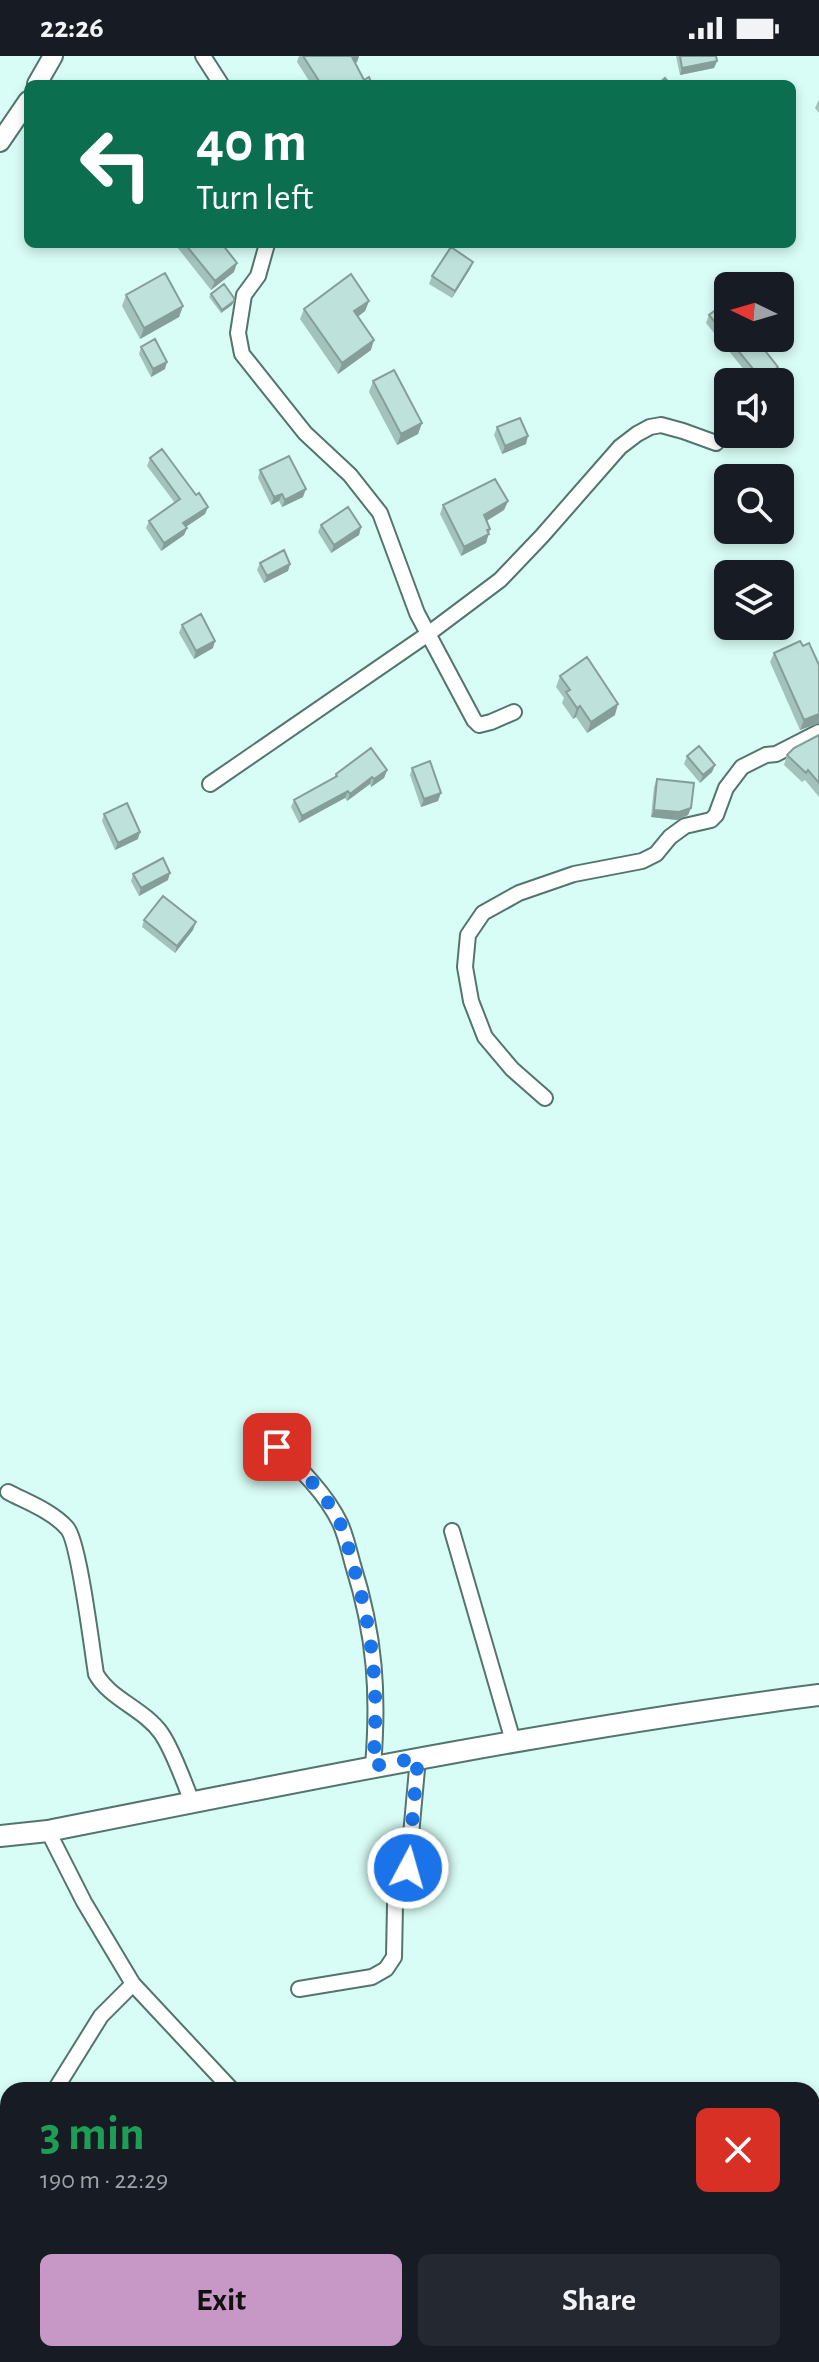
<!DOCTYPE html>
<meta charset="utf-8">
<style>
body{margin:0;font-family:"Alegreya Sans",sans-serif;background:#242831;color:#f1f3f6;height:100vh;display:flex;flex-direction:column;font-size:30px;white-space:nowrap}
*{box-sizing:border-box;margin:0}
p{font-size:26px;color:#9ea1a6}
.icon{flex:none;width:44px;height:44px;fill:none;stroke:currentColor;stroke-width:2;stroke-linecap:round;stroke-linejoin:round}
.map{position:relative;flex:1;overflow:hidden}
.sheet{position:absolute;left:0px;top:2026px;width:820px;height:280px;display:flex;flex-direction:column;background:#171b24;border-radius:24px 24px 0 0;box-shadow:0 4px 12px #0003}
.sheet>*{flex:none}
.banner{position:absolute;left:24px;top:24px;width:772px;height:168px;border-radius:12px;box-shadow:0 4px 12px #0003;background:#0b6e4f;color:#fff;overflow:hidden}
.needle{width:52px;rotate:275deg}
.tools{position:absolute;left:714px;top:216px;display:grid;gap:16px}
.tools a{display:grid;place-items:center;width:80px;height:80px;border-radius:12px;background:#171b24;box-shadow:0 4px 12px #0003;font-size:40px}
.pin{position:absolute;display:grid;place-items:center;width:68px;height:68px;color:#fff;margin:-34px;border-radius:16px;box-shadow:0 4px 12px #0006}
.me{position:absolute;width:88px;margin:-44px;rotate:6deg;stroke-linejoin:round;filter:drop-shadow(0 0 6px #0008)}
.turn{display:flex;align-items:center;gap:28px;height:168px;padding:0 40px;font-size:36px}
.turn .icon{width:104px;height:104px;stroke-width:2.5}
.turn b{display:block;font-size:56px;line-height:68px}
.round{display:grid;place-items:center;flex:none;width:84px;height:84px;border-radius:12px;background:#242831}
.summary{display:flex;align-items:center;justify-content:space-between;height:136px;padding:0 40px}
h1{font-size:48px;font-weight:600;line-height:60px;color:#1e9e55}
.cta{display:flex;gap:16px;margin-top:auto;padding:16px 40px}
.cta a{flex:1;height:92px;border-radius:12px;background:#c798c5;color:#111;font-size:32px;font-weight:600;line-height:92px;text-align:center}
.cta a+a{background:#242831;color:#f1f3f6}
.status{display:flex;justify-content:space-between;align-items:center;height:56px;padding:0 40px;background:#171b24;direction:ltr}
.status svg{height:22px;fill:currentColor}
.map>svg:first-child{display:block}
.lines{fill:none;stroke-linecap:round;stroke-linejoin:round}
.minor-casing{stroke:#54746e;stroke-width:18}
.tertiary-casing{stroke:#54746e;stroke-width:22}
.secondary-casing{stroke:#54746e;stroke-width:24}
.minor{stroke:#fff;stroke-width:14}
.tertiary{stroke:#fff;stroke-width:18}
.secondary{stroke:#fff;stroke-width:20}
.wall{fill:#a3c2bc}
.shaded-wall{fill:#859e99}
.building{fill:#bee2db;stroke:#859e99;stroke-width:2}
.route{stroke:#1a73e8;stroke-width:14;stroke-dasharray:0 25.2}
</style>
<div class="status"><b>22:26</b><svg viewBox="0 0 49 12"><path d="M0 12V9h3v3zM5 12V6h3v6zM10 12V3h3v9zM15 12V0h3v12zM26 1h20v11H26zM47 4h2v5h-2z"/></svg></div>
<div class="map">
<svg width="819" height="2306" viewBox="0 0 819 2306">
<rect width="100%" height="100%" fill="#d8fdf6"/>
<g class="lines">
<g class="minor-casing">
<path id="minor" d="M 203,0 L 221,28
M 267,188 L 258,220 L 244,239 L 238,277 L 242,298 L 305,377 L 350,419 L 380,457 L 417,557 L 474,664 L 479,669 L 491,666 L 514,656
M 210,728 L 428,578 L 500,524 L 542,480 L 620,391 L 637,378 L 650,371 L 661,369 L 683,375 L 716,387
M 545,1042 L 512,1013 L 485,981 L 471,945 L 465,911 L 468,879 L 483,857 L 519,837 L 574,818 L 642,805 L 656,798 L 670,781 L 685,770 L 711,764 L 716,759 L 726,732 L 742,711 L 766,699 L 776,698 L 819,676
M 277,1391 C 301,1413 326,1438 340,1467 C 346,1480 349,1495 353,1509 C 375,1579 379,1638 373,1710
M 8,1436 C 27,1446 52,1455 67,1472 C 79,1485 92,1593 96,1618 C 110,1643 144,1653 161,1677 C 173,1694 184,1726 192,1746
M 452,1475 L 513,1685
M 48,1775 L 84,1846 L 133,1928 L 232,2034
M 299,1933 L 372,1921 L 386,1913 L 394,1901 L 395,1849 L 408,1812 L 418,1702
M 55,2034 L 101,1960 L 133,1928
M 0,2127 L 8,2115
M 812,2146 L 819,2147
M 451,2298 L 456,2306"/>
</g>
<g class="tertiary-casing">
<path id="tertiary" d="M 37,28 L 53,0
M 0,86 L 28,45"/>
</g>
<g class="secondary-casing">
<path id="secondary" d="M 0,1780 L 48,1775 C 304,1724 560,1672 819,1639"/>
</g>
<use href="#minor" class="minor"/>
<use href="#tertiary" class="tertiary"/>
<use href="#secondary" class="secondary"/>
</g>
<path class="wall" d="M 299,0 L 359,0 L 357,6 L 355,7 L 364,24 L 372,28 L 311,28 L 297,6 Z
M 676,0 L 716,0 L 717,5 L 714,12 L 680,19 Z
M 819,43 L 819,57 L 815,52 Z
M 178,188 L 222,188 L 234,216 L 211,234 L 177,191 Z
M 473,206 L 470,213 L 452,242 L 429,228 L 432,220 Z
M 211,238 L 232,249 L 221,257 L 209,241 Z
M 126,239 L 183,250 L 179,261 L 140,283 L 122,250 Z
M 369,245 L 365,255 L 358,261 L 371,294 L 338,318 L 300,263 L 304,253 Z
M 709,259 L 776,319 L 766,326 L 754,326 L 706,267 Z
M 141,291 L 165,313 L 151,321 L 139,298 Z
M 373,325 L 422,367 L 418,378 L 397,389 L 369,336 Z
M 497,371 L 526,388 L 502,398 L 494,379 Z
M 150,402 L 208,451 L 205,458 L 186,471 L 187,472 L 184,479 L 161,495 L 146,472 L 149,465 L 175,447 L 147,410 Z
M 260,414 L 303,441 L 282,451 L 279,445 L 271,449 L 258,422 Z
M 508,445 L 504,454 L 487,465 L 490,473 L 486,487 L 461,500 L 440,458 L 443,449 Z
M 321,469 L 361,471 L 359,479 L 331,497 L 318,476 Z
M 260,507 L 290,508 L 288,515 L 264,527 L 257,514 Z
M 182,569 L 213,592 L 194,603 L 179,577 Z
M 774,597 L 819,667 L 800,674 L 770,606 Z
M 560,620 L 615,659 L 587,677 L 576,661 L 573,663 L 562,647 L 564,642 L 556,631 Z
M 819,679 L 819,741 L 805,724 L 802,726 L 784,709 L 787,699 Z
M 687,700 L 715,709 L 712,716 L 700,727 L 684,708 Z
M 412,712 L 438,745 L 421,751 L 410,719 Z
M 387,714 L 384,722 L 371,731 L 370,728 L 347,745 L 345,742 L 299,767 L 291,751 L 294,744 L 334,722 L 336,718 Z
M 657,723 L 691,752 L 688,759 L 677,764 L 651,761 L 654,731 Z
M 104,758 L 138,783 L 115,794 L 102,765 Z
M 133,818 L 168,824 L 139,840 L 131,825 Z
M 144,864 L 193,874 L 175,897 L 142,871 Z"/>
<path class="shaded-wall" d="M 354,0 L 359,0 L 357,6 L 348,11 L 352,1 Z
M 717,5 L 714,12 L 680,19 L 682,12 Z
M 473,206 L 470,213 L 452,242 L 455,235 Z
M 237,207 L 234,216 L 211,234 L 215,225 Z
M 234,245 L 232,249 L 221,257 L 222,254 Z
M 369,245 L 365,255 L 350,266 L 354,255 Z
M 183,250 L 179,261 L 140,283 L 144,272 Z
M 374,284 L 371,294 L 338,318 L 342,307 Z
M 167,306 L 165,313 L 151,321 L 153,313 Z
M 778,311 L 776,319 L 766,326 L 761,326 Z
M 422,367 L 418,378 L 397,389 L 401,378 Z
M 528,380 L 526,388 L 502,398 L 505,390 Z
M 306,433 L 303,441 L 282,451 L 285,444 Z
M 282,438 L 279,445 L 271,449 L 274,441 Z
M 508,445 L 504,454 L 481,468 L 484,459 Z
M 208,451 L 205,458 L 181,474 L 183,467 Z
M 361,471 L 359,479 L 331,497 L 334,489 Z
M 187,472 L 184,479 L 161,495 L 164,487 Z
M 490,473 L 486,487 L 461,500 L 464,491 Z
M 290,508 L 288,515 L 264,527 L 267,520 Z
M 215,585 L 213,592 L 194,603 L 196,595 Z
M 618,648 L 615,659 L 587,677 L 591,666 Z
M 580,650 L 576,661 L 573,663 L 577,652 Z
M 819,658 L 819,667 L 800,674 L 804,664 Z
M 715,709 L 712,716 L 700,727 L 703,719 Z
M 387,714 L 384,722 L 371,731 L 374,723 Z
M 372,721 L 370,728 L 347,745 L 350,738 Z
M 348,735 L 345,742 L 299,767 L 302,760 Z
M 441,737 L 438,745 L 421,751 L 424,743 Z
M 691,752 L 688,759 L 677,764 L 651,761 L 654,754 Z
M 140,776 L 138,783 L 115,794 L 118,787 Z
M 170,817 L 168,824 L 139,840 L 141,832 Z
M 196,866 L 193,874 L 175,897 L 177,890 Z"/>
<path class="building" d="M 303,0 L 354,0 L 352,1 L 364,24 L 369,21 L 372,28 L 321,28 Z
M 680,0 L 716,0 L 717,5 L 682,12 Z
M 665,22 L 670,28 L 658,28 Z
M 185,188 L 222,188 L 237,207 L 215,225 Z
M 451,191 L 473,206 L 455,235 L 432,220 Z
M 165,217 L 183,250 L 144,272 L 126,239 Z
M 351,218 L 369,245 L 354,255 L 374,284 L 342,307 L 304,253 Z
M 224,228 L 234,242 L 234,245 L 222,254 L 211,238 Z
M 725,247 L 728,251 L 728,282 L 755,282 L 778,311 L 762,324 L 709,259 Z
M 155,283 L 167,306 L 153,313 L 141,291 Z
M 394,314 L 422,367 L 401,378 L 373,325 Z
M 520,362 L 528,380 L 505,390 L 497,371 Z
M 162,393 L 196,439 L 199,437 L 208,451 L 183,467 L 187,472 L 164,487 L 149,465 L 180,443 L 150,402 Z
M 289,400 L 306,433 L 285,444 L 282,438 L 274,441 L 260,414 Z
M 495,423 L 508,445 L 484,459 L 490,473 L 487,474 L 489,478 L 464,491 L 443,449 Z
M 348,451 L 361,471 L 334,489 L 321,469 Z
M 284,494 L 290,508 L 267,520 L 260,507 Z
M 201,558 L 215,585 L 196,595 L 182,569 Z
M 800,585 L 803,590 L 809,587 L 819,609 L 819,658 L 804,664 L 774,597 Z
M 587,601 L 618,648 L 591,666 L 580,650 L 577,652 L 566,636 L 570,634 L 560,620 Z
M 819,679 L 819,727 L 808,714 L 806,717 L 787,699 L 794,692 Z
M 699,690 L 715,709 L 703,719 L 687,700 Z
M 371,692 L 387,714 L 374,723 L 372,721 L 350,738 L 348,735 L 302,760 L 294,744 L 337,720 L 336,718 Z
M 430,705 L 441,737 L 424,743 L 412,712 Z
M 657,723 L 694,727 L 691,752 L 679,756 L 654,754 Z
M 127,747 L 140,776 L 118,787 L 104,758 Z
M 163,802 L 170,817 L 141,832 L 133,818 Z
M 163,840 L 196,866 L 177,890 L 144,864 Z"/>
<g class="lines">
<path class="route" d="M 277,1391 C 301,1413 326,1438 340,1467 C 346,1480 349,1495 353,1509 C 374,1578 379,1639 373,1710 L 418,1702 L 408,1812"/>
</g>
</svg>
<div class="tools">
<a><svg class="needle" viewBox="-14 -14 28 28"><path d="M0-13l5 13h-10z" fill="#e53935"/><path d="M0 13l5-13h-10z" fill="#9ea1a6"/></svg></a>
<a><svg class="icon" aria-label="sound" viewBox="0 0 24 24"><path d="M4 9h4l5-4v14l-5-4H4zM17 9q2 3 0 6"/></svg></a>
<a><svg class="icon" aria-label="search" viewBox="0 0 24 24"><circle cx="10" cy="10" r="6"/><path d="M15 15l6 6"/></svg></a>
<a><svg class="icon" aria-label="layers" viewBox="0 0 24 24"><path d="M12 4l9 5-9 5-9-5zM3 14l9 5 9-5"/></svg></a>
</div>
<div class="pin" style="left:277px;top:1391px;background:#d93025"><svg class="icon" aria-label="arrive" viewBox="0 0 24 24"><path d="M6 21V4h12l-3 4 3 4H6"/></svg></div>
<svg class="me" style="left:408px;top:1812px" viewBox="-20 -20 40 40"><circle r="17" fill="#1a73e8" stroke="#fff" stroke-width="3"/><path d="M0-11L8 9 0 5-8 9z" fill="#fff"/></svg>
<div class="banner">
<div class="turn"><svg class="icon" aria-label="left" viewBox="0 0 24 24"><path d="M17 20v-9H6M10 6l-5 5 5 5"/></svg><div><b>40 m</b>Turn left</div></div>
</div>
<section class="sheet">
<div class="summary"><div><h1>3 min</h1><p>190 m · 22:29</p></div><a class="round" style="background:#d93025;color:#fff"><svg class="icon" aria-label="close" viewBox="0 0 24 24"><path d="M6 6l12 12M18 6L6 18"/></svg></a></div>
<div class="cta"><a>Exit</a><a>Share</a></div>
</section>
</div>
